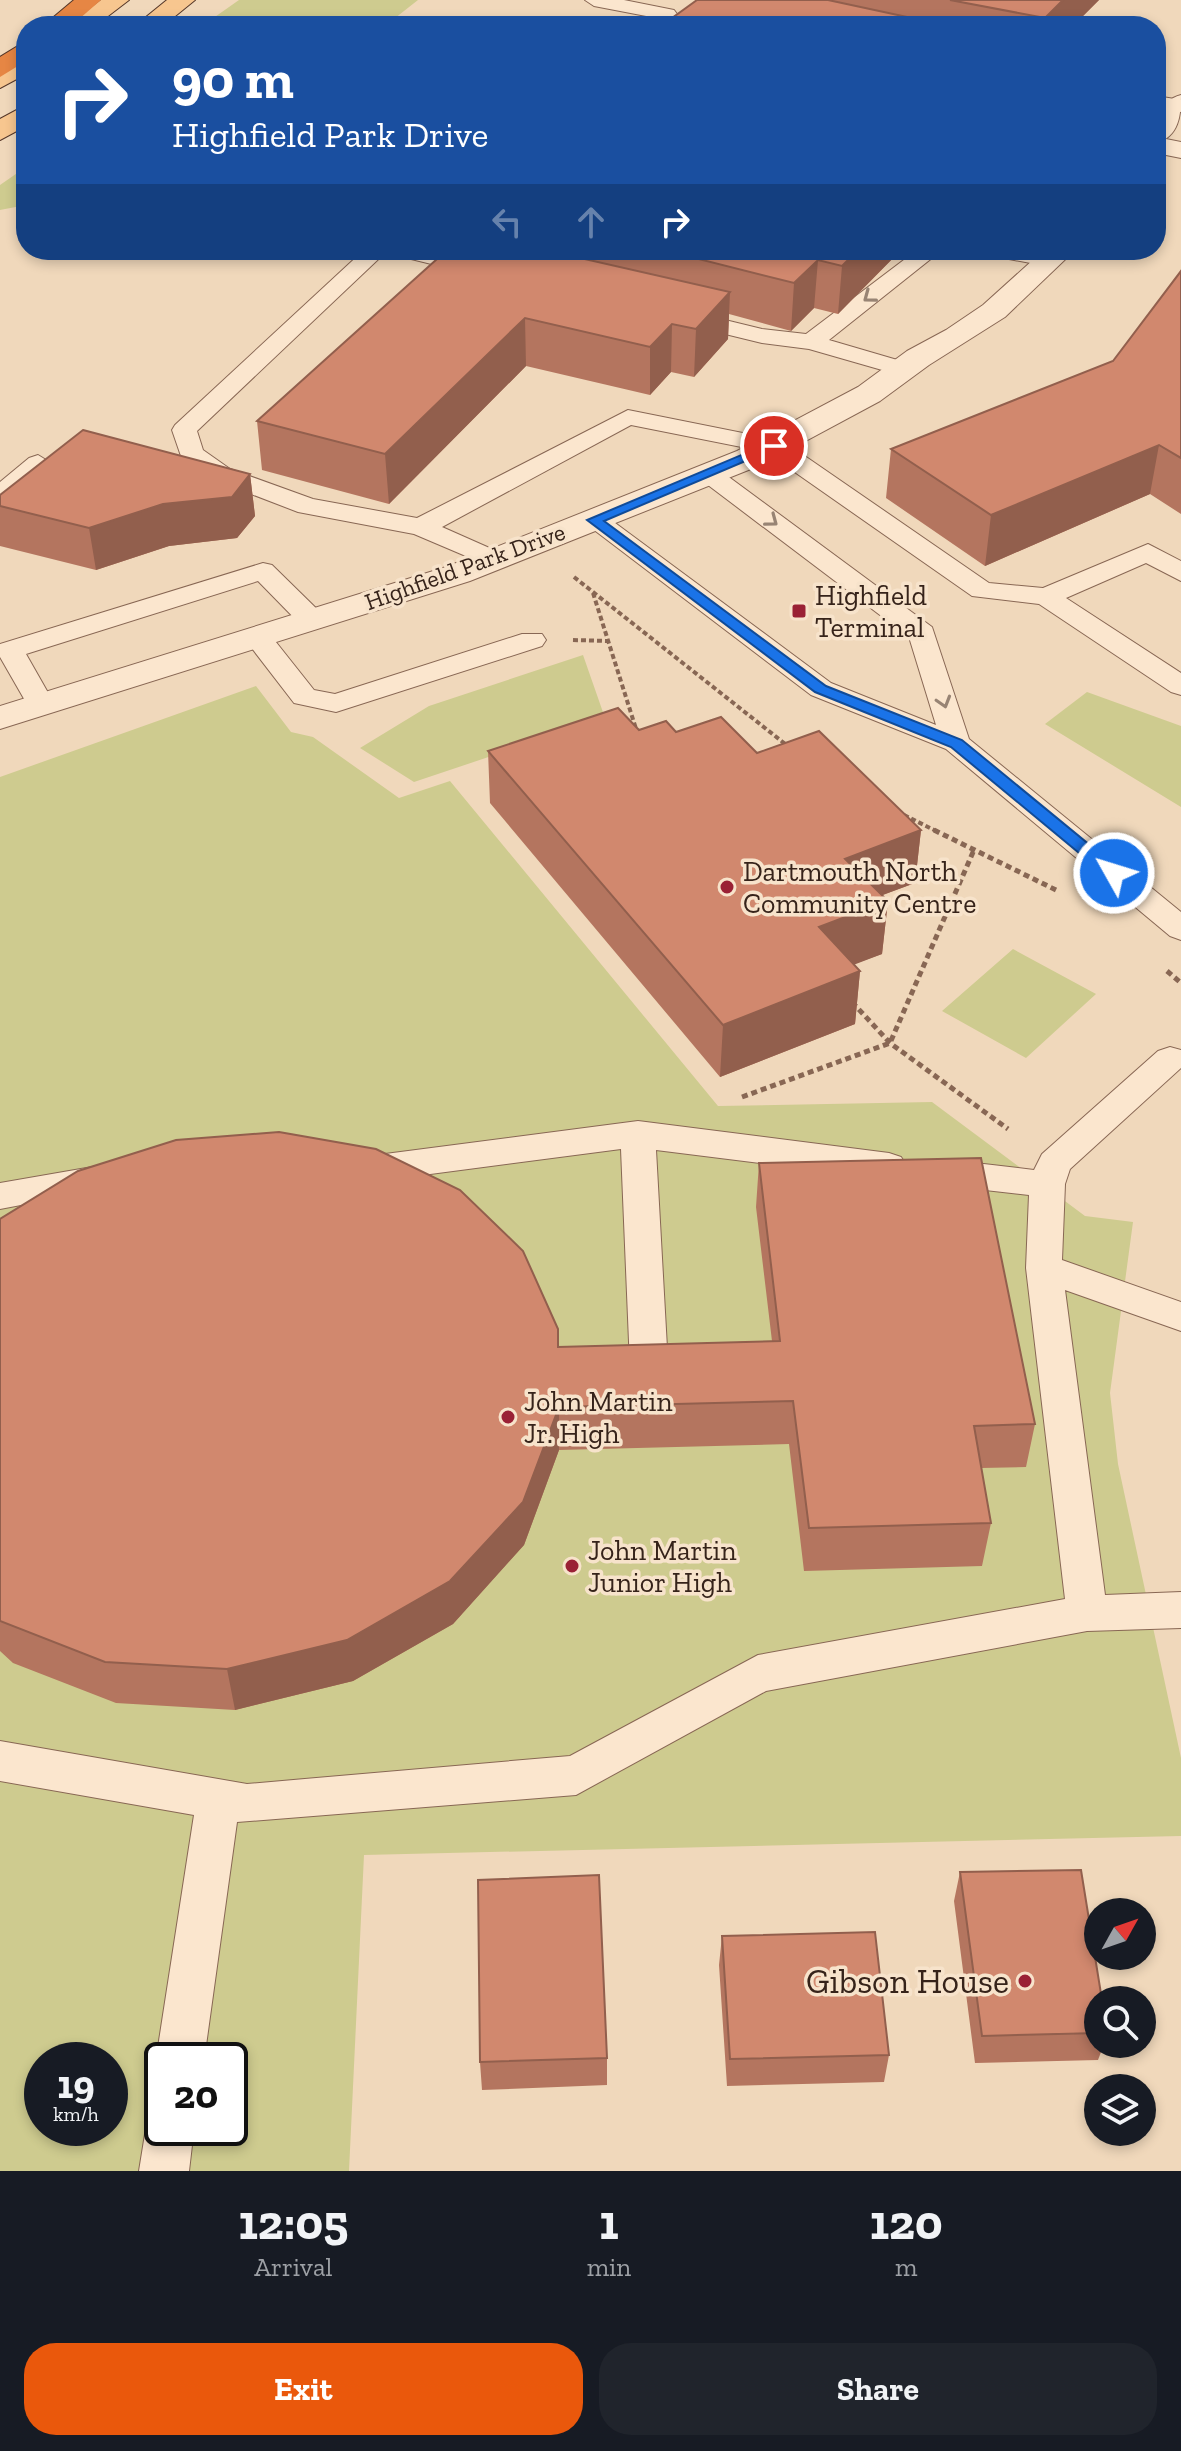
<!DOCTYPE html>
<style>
body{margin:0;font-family:"Zilla Slab",serif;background:#20242c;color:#f1f3f6;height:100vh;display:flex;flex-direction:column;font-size:30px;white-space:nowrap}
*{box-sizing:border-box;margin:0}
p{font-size:26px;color:#9ea1a6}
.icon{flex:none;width:44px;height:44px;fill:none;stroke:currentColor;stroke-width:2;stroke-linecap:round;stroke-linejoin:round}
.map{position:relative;height:2171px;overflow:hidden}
.side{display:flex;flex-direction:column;background:#171b24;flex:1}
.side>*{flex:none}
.guide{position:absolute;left:16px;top:16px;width:1150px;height:244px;border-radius:32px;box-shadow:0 4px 12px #0003;background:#1a4fa0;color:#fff;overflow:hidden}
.needle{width:52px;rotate:50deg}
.fabs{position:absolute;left:1084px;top:1898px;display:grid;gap:16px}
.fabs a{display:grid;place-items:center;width:72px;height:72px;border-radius:50%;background:#171b24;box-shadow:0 4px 12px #0003;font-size:40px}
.speed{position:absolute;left:24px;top:2042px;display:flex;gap:16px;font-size:40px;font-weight:700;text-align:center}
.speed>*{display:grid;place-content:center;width:104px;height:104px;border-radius:50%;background:#171b24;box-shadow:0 4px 12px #0003;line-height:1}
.speed small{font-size:20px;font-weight:400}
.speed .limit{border:4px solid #111;border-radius:12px;background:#fff;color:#111}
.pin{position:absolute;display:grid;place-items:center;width:68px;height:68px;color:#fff;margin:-34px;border:4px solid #fff;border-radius:50%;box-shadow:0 2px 8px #0007}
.me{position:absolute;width:88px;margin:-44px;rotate:309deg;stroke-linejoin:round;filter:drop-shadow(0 0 6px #0008)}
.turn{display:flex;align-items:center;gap:28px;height:168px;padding:0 24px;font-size:36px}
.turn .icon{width:104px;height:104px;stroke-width:2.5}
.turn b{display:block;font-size:56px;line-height:68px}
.lanes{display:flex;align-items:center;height:76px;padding:0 24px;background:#0003;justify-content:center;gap:40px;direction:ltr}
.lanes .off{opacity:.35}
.eta{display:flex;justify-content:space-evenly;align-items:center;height:136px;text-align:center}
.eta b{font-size:48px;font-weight:700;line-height:56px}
.action{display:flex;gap:16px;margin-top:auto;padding:16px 24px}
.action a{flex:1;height:92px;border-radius:32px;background:#ea580c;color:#fff;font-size:32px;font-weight:700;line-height:92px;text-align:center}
.action a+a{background:#20242c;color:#f1f3f6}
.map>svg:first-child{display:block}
.green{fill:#cecb8f;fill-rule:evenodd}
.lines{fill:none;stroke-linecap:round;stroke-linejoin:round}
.service-casing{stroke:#886754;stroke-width:2}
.minor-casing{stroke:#886754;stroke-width:2}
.tertiary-casing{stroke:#886754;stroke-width:2}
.primary-casing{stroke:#553729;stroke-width:2}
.motorway-casing{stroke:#553729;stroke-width:2}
.path-far1{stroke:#886754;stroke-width:4;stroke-dasharray:5 3;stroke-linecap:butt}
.path{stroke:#886754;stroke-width:5;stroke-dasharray:6 4;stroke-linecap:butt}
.service{fill:#fbe6ce;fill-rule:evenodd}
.minor{fill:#fbe6ce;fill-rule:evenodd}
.tertiary{fill:#fbe6ce;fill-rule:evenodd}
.primary{fill:#f7c68f;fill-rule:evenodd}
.motorway{fill:#e68644;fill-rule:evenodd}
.wall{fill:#b4755f}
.shaded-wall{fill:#925f4d}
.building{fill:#d1886e;stroke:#925f4d;stroke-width:2}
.oneway{stroke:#988474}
.route{fill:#1a73e8;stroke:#114b97;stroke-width:2}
.poi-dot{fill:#9a2135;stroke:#f7e3cb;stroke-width:3}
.labels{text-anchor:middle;stroke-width:7;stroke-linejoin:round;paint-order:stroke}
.far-street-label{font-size:24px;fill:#36231a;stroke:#f7e3cb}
.poi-label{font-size:28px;fill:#36231a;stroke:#f7e3cb;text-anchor:start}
.near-poi-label{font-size:34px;fill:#36231a;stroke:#f7e3cb;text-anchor:end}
</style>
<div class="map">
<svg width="1181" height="2171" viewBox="0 0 1181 2171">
<rect width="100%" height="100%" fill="#f0d8bb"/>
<path class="green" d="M 239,0 L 418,0 L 390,22 L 377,26 L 202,26 Z
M 26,167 L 26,205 L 0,210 L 0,185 Z
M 583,655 L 605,718 L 414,782 L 360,748 L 429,706 Z
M 256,686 L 291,732 L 313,737 L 399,798 L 450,781 L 718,1106 L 932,1102 L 1085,1216 L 1133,1222 L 1110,1393 L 1118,1464 L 1181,1758 L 1181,1836 L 364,1855 L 349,2171 L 0,2171 L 0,777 ZM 42,2060 L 110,2060 L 110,2128 L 42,2128 ZM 162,2060 L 230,2060 L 230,2128 L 162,2128 Z
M 1087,692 L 1181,726 L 1181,807 L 1045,724 Z
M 1013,949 L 1096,994 L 1026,1058 L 942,1011 Z"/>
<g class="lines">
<g class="service-casing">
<path id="service" d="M 585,0 L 624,0 L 674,10 L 677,14 L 667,20 L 594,6 Z
M 1156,96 L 1181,100 L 1181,112 L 1156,108 Z
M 364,250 L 388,250 L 197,431 L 203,450 L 230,469 L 313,499 L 417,518 L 628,410 L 783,441 L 989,583 L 1043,588 L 1148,544 L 1181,561 L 1181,581 L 1146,563 L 1066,598 L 1181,673 L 1181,695 L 1171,692 L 1039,604 L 972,596 L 766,452 L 631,425 L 442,527 L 503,554 L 507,560 L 503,566 L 494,568 L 414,534 L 298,512 L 212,479 L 182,459 L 172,430 L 175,425 Z
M 392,250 L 430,250 L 488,264 L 491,269 L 480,276 L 395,255 Z
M 917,250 L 942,250 L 829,340 L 911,364 L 915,369 L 911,374 L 903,376 L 809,349 L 762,343 L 676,322 L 672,317 L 684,310 L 762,329 L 806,334 Z
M 985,250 L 1034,250 L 1060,255 L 1063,260 L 1052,267 L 988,255 Z
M 38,455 L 51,463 L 47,468 L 9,500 L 0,503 L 0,482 L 29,458 Z
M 709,466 L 718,469 L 932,627 L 969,739 L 1181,912 L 1181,940 L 1170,936 L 946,749 L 811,695 L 581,520 L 585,514 L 603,514 L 831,683 L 936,725 L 909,637 L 700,479 L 696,474 Z
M 263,563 L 272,565 L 323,615 L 327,621 L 323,627 L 303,627 L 258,581 L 26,654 L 55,705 L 51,711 L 31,711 L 0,657 L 0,644 Z
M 258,630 L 268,632 L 314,690 L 335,694 L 522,634 L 542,634 L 546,640 L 542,646 L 336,712 L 294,703 L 244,638 L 248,632 Z
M 1170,1047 L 1181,1050 L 1181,1068 L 1070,1169 L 1065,1184 L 1062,1260 L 1181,1302 L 1181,1331 L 1065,1290 L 1105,1595 L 1181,1592 L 1181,1628 L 1087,1631 L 766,1691 L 576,1795 L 237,1822 L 204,2060 L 162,2060 L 162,2074 L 156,2060 L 194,1815 L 0,1781 L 0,1741 L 247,1784 L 570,1756 L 758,1655 L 1065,1599 L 1026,1268 L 1029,1195 L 941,1185 L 929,1181 L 923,1172 L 929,1163 L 941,1159 L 1034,1170 L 1042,1154 L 1158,1051 Z
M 638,1121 L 889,1153 L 901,1157 L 907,1166 L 901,1175 L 889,1179 L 656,1150 L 668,1366 L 662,1377 L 649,1381 L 636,1377 L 630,1366 L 621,1149 L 362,1183 L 350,1179 L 344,1170 L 350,1161 L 362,1157 Z
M 98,1166 L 110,1170 L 116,1179 L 110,1188 L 0,1209 L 0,1183 Z
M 162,2107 L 162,2128 L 194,2128 L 189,2171 L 139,2171 L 146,2128 L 153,2111 Z"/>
</g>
<g class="minor-casing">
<path id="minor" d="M 1156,137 L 1181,142 L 1181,158 L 1156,153 Z"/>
</g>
<g class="tertiary-casing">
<path id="tertiary" d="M 1181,95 C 1181,115 1179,137 1156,143 C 1156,123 1158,101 1181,95 Z
M 1044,250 L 1075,250 L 1005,317 L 929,365 L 880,401 L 761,465 L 470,581 L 0,729 L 0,706 L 446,567 L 737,451 L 858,387 L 907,351 L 946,330 L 983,305 Z"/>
</g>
<g class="primary-casing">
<path id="primary" d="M 101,0 L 129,0 L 95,26 L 67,26 Z
M 167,0 L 195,0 L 163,26 L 135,26 Z
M 26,54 L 26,74 L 0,88 L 0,68 Z
M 26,105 L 26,126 L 0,140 L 0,119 Z"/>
</g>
<g class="motorway-casing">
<path id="motorway" d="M 74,0 L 101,0 L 71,26 L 43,26 Z
M 26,41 L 26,61 L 0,77 L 0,57 Z"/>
</g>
<path class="path-far1" d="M 574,577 L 789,747
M 593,593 L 637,732
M 573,640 L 608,641
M 904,815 L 938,832"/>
<path class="path" d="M 934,830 L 1056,890
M 1167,971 L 1181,983
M 852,1002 L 890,1043 L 1008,1129
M 742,1097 L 890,1043 L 974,850"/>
<use href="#service" class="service"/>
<use href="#minor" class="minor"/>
<use href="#tertiary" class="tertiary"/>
<use href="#primary" class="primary"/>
<use href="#motorway" class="motorway"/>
</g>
<path class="wall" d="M 697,0 L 1099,0 L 1073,26 L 661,26 Z
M 447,250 L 901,250 L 838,314 L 814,308 L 791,331 L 729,314 L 728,339 L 694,377 L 671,372 L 650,395 L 526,366 L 389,504 L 262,470 L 257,421 Z
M 1181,271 L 1181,514 L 1150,494 L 985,566 L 886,498 L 891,449 L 1113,361 Z
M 250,474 L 255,516 L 237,538 L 169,546 L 96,570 L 0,546 L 0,495 Z
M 639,730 L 676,732 L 757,753 L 921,830 L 915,883 L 882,895 L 888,901 L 882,954 L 854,964 L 860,971 L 855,1024 L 720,1077 L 490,803 L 488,751 Z
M 759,1163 L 1035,1424 L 1026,1467 L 981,1468 L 991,1523 L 982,1566 L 804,1571 L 789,1444 L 559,1450 L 524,1545 L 453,1624 L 353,1681 L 235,1710 L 116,1703 L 13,1663 L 0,1651 L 0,1219 L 558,1347 L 772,1341 L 756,1207 Z
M 960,1872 L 1098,2000 L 1098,2044 L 1104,2044 L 1098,2060 L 975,2063 L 954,1901 Z
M 722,1936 L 889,2055 L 884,2082 L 727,2086 L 719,1965 Z
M 607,2058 L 607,2085 L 482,2090 L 480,2062 Z"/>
<path class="shaded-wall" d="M 1063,0 L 1099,0 L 1073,26 L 1044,26 L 1045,18 Z
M 858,250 L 901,250 L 838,314 L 842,266 Z
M 818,260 L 814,308 L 791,331 L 794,283 Z
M 730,292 L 728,339 L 694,377 L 696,329 Z
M 525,318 L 526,366 L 389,504 L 385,454 Z
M 672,324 L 671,372 L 650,395 L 650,347 Z
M 1159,445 L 1150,494 L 985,566 L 991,515 Z
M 250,474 L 255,516 L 237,538 L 169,546 L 96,570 L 89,528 Z
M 921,830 L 915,883 L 840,911 L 845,859 Z
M 888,901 L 882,954 L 814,980 L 819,927 Z
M 860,971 L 855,1024 L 720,1077 L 723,1025 Z
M 559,1407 L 559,1450 L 524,1545 L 453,1624 L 353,1681 L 235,1710 L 227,1669 Z"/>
<path class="building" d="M 697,0 L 828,0 L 949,26 L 661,26 Z
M 950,0 L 1063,0 L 1045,18 Z
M 447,250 L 545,250 L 730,292 L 696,329 L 672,324 L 650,347 L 525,318 L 385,454 L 257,421 Z
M 663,250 L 858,250 L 842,266 L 818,260 L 794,283 Z
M 1181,271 L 1181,458 L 1159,445 L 991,515 L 891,449 L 1113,361 Z
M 83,430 L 250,474 L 232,497 L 163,504 L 89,528 L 0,506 L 0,495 Z
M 618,708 L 639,730 L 666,721 L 676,732 L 721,717 L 757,753 L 819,731 L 921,830 L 845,859 L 888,901 L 819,927 L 860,971 L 723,1025 L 488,751 Z
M 279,1132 L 376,1149 L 460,1190 L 523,1251 L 558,1329 L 558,1347 L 780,1341 L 759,1163 L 981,1158 L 1035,1424 L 974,1426 L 991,1523 L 809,1528 L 793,1401 L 559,1407 L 523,1502 L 450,1581 L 347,1640 L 227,1669 L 105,1662 L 0,1621 L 0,1219 L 78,1171 L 176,1140 Z
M 1081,1870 L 1102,2000 L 1098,2000 L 1098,2033 L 982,2036 L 960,1872 Z
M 599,1875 L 607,2058 L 480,2062 L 478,1880 Z
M 875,1932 L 889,2055 L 730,2059 L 722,1936 Z"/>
<defs><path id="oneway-chevron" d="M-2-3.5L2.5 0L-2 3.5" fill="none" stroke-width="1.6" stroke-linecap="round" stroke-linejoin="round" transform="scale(2)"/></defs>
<g class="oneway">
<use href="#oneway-chevron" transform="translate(869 297) rotate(143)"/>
<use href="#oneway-chevron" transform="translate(772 521) rotate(37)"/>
<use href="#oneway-chevron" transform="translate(944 702) rotate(73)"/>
</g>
<path class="route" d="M 770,443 L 781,446 L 604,521 L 826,686 L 962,740 L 1119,869 L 1119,877 L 1108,877 L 951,747 L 815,692 L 587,520 Z"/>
<g class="poi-dot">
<rect x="791" y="603" width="16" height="16" rx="4"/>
<circle cx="727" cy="887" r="8"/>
<circle cx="508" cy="1417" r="8"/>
<circle cx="572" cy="1566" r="8"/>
<circle cx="1025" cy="1981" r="8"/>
</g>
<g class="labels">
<g class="far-street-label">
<text transform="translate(465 567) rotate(-20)" y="8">Highfield Park Drive</text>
</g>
<g class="poi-label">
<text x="815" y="605">Highfield<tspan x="815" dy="32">Terminal</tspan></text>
<text x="743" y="881">Dartmouth North<tspan x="743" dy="32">Community Centre</tspan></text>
<text x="524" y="1411">John Martin<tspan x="524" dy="32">Jr. High</tspan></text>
<text x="588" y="1560">John Martin<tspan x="588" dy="32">Junior High</tspan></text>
</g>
<g class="near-poi-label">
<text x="1009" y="1993">Gibson House</text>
</g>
</g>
</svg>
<div class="fabs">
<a><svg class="needle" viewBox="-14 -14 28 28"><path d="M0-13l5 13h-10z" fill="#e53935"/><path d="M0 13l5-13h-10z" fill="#9ea1a6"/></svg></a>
<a><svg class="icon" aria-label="search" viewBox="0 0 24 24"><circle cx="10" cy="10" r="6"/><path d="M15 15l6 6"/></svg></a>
<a><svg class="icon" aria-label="layers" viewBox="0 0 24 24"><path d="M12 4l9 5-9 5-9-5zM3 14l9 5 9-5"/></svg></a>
</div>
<div class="speed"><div>19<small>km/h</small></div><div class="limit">20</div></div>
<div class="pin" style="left:774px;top:446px;background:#d93025"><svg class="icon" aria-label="arrive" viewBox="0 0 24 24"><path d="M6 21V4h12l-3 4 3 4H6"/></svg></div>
<svg class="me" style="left:1114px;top:873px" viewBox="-20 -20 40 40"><circle r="17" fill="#1a73e8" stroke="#fff" stroke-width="3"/><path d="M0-11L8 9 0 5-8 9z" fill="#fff"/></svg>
<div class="guide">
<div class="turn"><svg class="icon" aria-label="right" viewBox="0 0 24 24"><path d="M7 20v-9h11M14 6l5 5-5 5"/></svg><div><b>90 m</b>Highfield Park Drive</div></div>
<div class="lanes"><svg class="icon off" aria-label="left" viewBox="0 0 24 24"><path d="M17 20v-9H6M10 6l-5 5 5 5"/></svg><svg class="icon off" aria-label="ahead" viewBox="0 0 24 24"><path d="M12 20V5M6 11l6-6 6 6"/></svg><svg class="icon" aria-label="right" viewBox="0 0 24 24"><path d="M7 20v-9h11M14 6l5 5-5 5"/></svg></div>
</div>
</div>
<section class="side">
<div class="eta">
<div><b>12:05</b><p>Arrival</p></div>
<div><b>1</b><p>min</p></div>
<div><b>120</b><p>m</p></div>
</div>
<div class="action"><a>Exit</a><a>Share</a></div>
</section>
